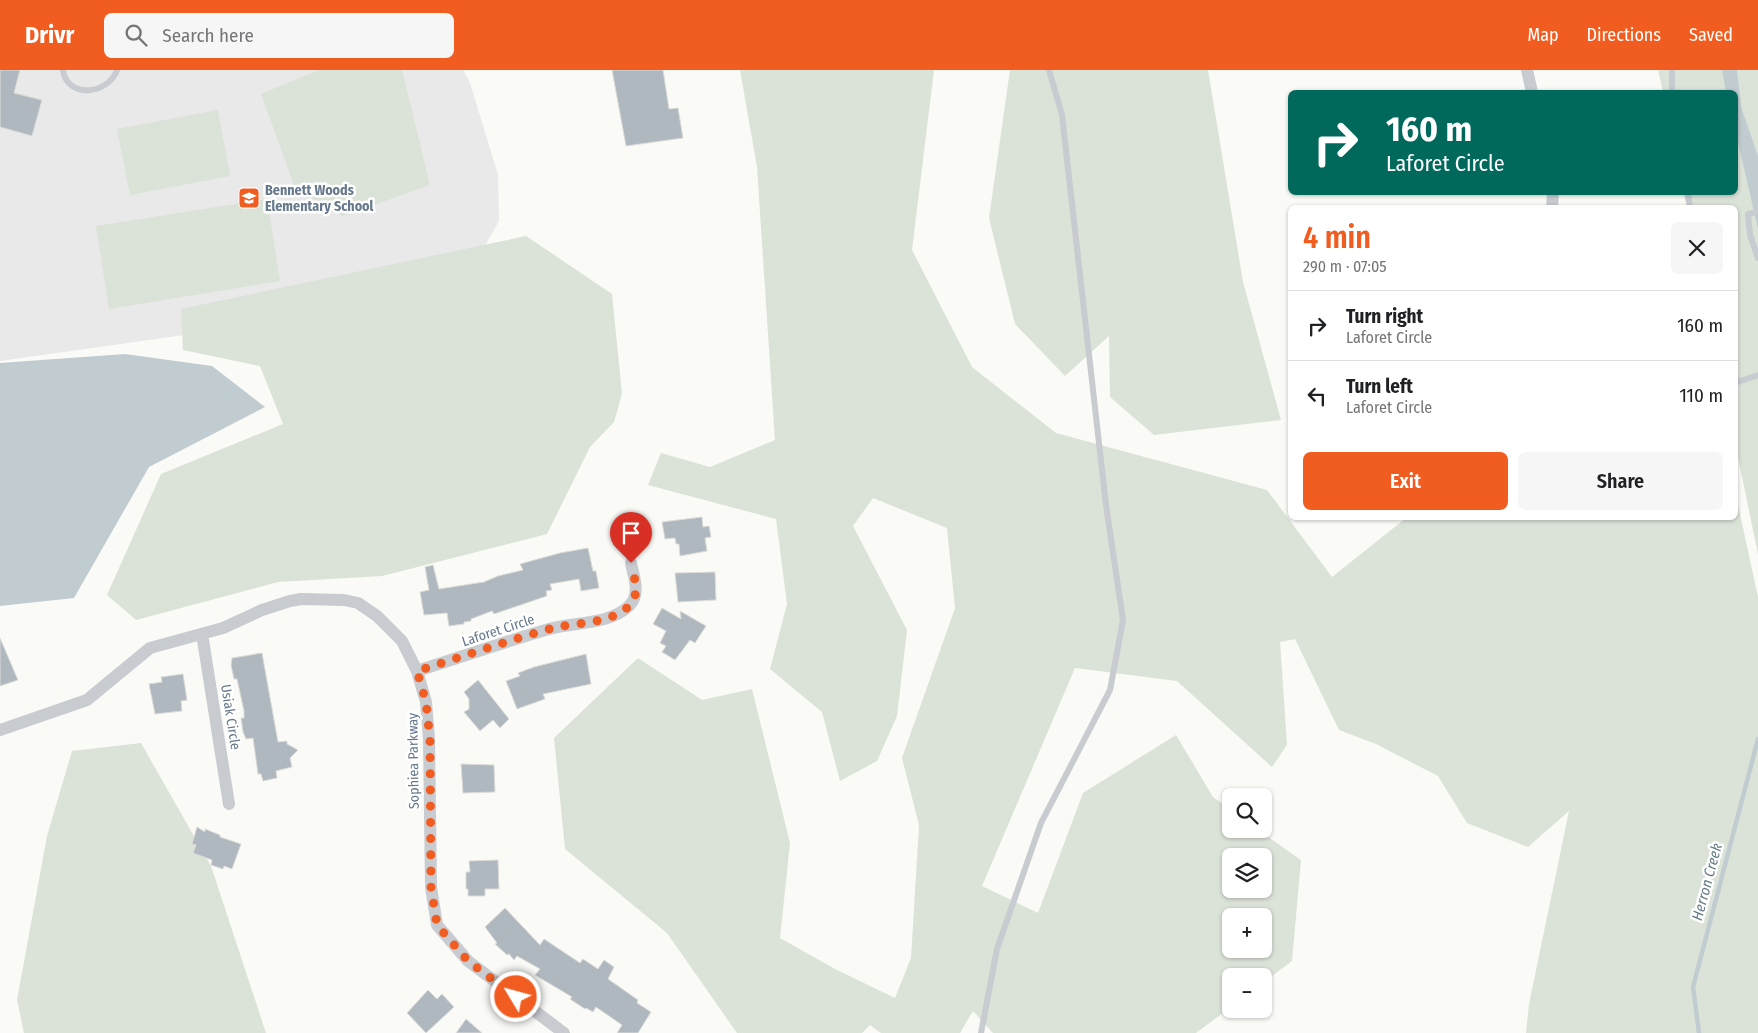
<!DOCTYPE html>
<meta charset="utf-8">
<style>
body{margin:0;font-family:"Fira Sans Condensed",sans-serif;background:#f6f6f6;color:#202124;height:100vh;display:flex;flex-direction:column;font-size:19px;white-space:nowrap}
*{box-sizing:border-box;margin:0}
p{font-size:16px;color:#757577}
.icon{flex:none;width:28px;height:28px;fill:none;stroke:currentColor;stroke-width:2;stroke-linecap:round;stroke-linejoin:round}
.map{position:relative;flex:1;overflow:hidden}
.side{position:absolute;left:1288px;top:135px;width:450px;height:315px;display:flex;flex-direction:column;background:#fff;border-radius:8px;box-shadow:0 1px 4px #0004}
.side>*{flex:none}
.guide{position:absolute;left:1288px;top:20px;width:450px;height:105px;border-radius:8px;box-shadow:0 1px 4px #0004;background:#00695c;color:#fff;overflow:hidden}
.tools{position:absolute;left:1222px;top:718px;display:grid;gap:10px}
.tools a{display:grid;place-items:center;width:50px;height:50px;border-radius:8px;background:#fff;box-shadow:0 1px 4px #0004;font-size:25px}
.pin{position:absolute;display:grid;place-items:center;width:42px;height:42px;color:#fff;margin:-51px -21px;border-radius:50% 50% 50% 0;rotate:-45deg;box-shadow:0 0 5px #0007}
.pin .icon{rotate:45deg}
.me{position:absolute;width:55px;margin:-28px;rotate:307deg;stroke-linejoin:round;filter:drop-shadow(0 0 4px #0008)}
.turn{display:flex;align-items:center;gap:18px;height:105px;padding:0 15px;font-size:22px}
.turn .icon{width:65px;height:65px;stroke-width:2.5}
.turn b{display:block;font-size:35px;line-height:42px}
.round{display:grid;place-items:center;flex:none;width:52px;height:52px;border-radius:8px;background:#f6f6f6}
.headline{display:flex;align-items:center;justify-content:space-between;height:85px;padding:0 15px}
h1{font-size:30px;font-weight:600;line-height:38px;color:#f15d20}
.primary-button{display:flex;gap:10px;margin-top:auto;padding:10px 15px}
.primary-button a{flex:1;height:58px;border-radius:8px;background:#f15d20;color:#fff;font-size:20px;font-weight:600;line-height:58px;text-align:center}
.primary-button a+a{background:#f6f6f6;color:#202124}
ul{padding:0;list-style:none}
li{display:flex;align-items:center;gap:15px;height:70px;padding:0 15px;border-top:1px solid #e0e0e0}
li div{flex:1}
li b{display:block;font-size:19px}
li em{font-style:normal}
header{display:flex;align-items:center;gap:30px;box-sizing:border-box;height:70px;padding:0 25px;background:#f15d20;color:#fff}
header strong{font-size:24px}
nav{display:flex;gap:28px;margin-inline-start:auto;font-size:18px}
.search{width:350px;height:45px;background:#f6f6f6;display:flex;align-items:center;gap:12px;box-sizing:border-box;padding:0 18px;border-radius:8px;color:#757577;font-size:19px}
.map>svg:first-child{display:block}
.built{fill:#e8e9e8}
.green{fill:#dbe2d8;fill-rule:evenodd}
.water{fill:#c1ccd1}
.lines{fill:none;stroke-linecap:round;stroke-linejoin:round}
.stream{stroke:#c1ccd1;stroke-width:4.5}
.building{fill:#b0b8bf;stroke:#dcdcd9}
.lane{stroke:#c8cbd0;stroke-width:6}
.street{stroke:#c8cbd0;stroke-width:12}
.route{stroke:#f15d20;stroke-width:9;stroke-dasharray:0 16.2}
.labels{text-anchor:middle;stroke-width:5;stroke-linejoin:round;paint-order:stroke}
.poi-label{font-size:14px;font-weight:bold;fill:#66788b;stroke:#fff;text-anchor:start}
.street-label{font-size:14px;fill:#66788b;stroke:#fff}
.water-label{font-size:15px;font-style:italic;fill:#637a85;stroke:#fff}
</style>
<header>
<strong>Drivr</strong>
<div class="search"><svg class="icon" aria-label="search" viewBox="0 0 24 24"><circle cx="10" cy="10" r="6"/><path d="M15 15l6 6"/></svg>Search here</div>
<nav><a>Map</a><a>Directions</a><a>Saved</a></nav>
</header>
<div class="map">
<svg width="1758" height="963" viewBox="0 0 1758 963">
<rect width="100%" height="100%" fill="#fafaf7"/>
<path class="built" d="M 0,0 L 463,0 L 470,13 L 498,105 L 499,151 L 479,186 L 184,265 L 0,291 Z"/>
<path class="green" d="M 319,0 L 402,0 L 430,115 L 343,146 L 297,123 L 261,24 Z
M 740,0 L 934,0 L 912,180 L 972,297 L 1056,363 L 1267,420 L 1332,507 L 1406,448 L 1557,449 L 1559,448 L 1735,448 L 1735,421 L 1758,527 L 1758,963 L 1526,963 L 1529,934 L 1569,741 L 1528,777 L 1467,753 L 1438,706 L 1376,674 L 1339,660 L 1295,569 L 1280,572 L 1287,675 L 1272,697 L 1177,611 L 1075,598 L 982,816 L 1038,843 L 1083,723 L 1176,665 L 1213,727 L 1231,740 L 1231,759 L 1257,759 L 1301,790 L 1292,891 L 1264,912 L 1264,906 L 1231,906 L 1231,937 L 1196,963 L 993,963 L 973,941 L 960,963 L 881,963 L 870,955 L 862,963 L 737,963 L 667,863 L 565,779 L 554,668 L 638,588 L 702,630 L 752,619 L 790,773 L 780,868 L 835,899 L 895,928 L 911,888 L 919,755 L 902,688 L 955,538 L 947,458 L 873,428 L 853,456 L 907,560 L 897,646 L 877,691 L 840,711 L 822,642 L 770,599 L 787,534 L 776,449 L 648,415 L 661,383 L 710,397 L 775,370 L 757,97 ZM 1231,786 L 1264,786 L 1264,819 L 1231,819 ZM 1231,846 L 1264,846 L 1264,879 L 1231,879 Z
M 1010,0 L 1208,0 L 1243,212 L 1281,350 L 1154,365 L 1110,327 L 1109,266 L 1065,306 L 1015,254 L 989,148 Z
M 1658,0 L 1758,0 L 1758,484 L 1735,373 L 1735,138 L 1687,137 L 1683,123 L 1735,122 L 1735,22 L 1663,22 Z
M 218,40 L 230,106 L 130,125 L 117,59 Z
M 267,129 L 280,211 L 109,239 L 96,156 Z
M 526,166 L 612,224 L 622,324 L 614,352 L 590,377 L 547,464 L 382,506 L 278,512 L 136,550 L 107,525 L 161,404 L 283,354 L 260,296 L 183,280 L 181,239 Z
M 141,673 L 211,796 L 266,963 L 24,963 L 17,930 L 47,766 L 72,681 Z"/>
<path class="water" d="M 1722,0 L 1737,0 L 1741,37 L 1758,86 L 1758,159 L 1735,59 L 1735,22 L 1726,22 Z
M 125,284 L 212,296 L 265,337 L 149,397 L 74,528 L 0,536 L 0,293 Z"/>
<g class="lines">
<path class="stream" d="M 1699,963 L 1693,917 L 1758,669"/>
</g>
<path class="building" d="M 0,0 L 20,0 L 14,23 L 42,30 L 32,66 L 0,57 Z
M 612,0 L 663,0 L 669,39 L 678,38 L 683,68 L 626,76 Z
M 702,447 L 703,457 L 709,456 L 711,467 L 705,468 L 707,481 L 680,486 L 679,474 L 676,474 L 675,468 L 665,469 L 662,452 Z
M 588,478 L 593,501 L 596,501 L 599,518 L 581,521 L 579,509 L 550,514 L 552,520 L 546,521 L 547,526 L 494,544 L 492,541 L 471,549 L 471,551 L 464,552 L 464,554 L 449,556 L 447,543 L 424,545 L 420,522 L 429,520 L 425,497 L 433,495 L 439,519 L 484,512 L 498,506 L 523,500 L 520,494 L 560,483 Z
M 715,502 L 716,530 L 678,532 L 675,503 Z
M 662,538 L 681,549 L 680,541 L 706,556 L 695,573 L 690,570 L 675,590 L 662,582 L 666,576 L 660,573 L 666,561 L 653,554 Z
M 0,568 L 18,610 L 0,616 Z
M 262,583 L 278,672 L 287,671 L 287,674 L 298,680 L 290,688 L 292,697 L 276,701 L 277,708 L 263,711 L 261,704 L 258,704 L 253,668 L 246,669 L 243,662 L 241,648 L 244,648 L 244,641 L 237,609 L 234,609 L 231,595 L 232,588 Z
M 586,584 L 591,614 L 543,624 L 545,629 L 517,639 L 506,611 L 520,606 L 518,603 L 534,597 Z
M 183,604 L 187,630 L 181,631 L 182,641 L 155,644 L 149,614 L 162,612 L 161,607 Z
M 478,610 L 509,649 L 500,658 L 493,650 L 480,661 L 464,642 L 469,639 L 469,629 L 464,622 Z
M 461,694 L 494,695 L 495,722 L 463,723 Z
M 197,757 L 205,762 L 205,759 L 220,765 L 220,767 L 241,774 L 232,799 L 224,796 L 223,799 L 211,795 L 212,790 L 193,783 L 196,775 L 192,774 Z
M 498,790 L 499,819 L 485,819 L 485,826 L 468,826 L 468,819 L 466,819 L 466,802 L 470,802 L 469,791 Z
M 505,838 L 540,875 L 544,869 L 580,893 L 583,889 L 598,899 L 604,890 L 614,897 L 608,909 L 638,930 L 637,933 L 651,942 L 638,963 L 617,963 L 622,955 L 596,937 L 593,942 L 586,938 L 585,939 L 570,929 L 572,927 L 535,905 L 540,899 L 517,886 L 514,890 L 509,884 L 507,885 L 495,874 L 497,873 L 485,857 Z
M 428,920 L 437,929 L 442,924 L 454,937 L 426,963 L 407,943 Z
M 466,949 L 482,963 L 456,963 Z"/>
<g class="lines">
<path class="lane" d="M 63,0 C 67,29 108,25 117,0
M 1672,0 L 1672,22
M 1688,122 L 1690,138
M 1758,142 L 1748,144 L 1750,165 L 1758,188
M 1735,313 L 1758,305
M 981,963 L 997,879 L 1041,753 L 1110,620 L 1123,550 L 1106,435 L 1062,45 L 1049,0"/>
<path class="street" d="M 1527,0 L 1532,22
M 1552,138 L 1553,122
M 202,564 L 229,734
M 417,601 C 461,587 504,572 549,559 C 574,552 609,555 629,536 C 641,524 634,508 631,493
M 0,660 L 87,630 L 150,578 L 223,558 L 262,540 L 290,531 L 301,529 L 344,530 L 358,533 L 377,546 L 402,571 L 417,601 L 426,632 L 429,669 L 431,817 L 437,855 L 468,891 L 564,963"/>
</g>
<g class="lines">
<path class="route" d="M 516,927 L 468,891 L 437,855 L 431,817 L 430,669 L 426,632 L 417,601 C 461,587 504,572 549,559 C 574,552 609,555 629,536 C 641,524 634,508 631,493"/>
</g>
<defs>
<g id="school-square" transform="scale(1.125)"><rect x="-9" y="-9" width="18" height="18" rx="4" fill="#f15d20" stroke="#fff"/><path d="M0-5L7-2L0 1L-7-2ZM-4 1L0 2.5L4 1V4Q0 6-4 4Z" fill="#fff"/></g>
</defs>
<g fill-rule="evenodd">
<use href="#school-square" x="249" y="128"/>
</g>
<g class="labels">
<g class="poi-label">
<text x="265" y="125">Bennett Woods<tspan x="265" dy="16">Elementary School</tspan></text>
</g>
<g class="street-label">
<text transform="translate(498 560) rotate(-18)" y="5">Laforet Circle</text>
<text transform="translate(231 647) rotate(81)" y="5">Usiak Circle</text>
<text transform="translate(413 691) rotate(-91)" y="5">Sophiea Parkway</text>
</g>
<g class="water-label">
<text transform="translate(1707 812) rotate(-75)" y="5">Herron Creek</text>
</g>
</g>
</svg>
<div class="tools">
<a><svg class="icon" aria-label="search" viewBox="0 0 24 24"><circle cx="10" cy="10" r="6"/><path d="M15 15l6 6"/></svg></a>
<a><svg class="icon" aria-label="layers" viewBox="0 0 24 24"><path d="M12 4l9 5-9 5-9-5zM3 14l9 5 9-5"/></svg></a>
<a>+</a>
<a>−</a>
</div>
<div class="pin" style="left:631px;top:493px;background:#d93025"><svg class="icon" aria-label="arrive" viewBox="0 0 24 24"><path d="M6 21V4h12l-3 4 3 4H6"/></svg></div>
<svg class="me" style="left:516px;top:927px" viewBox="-20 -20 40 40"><circle r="17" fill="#f15d20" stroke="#fff" stroke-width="3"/><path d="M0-11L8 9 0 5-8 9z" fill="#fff"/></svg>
<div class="guide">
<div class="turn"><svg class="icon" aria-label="right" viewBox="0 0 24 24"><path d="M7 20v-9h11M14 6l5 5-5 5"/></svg><div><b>160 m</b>Laforet Circle</div></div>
</div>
<section class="side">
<div class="headline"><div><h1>4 min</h1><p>290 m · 07:05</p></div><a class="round"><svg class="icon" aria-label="close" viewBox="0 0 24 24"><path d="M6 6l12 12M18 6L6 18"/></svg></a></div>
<ul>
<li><svg class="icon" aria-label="right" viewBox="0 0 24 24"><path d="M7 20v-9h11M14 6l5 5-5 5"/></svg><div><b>Turn right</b><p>Laforet Circle</p></div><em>160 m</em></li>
<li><svg class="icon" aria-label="left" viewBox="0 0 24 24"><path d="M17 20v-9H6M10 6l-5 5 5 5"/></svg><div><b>Turn left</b><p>Laforet Circle</p></div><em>110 m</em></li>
</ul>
<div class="primary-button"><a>Exit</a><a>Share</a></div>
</section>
</div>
